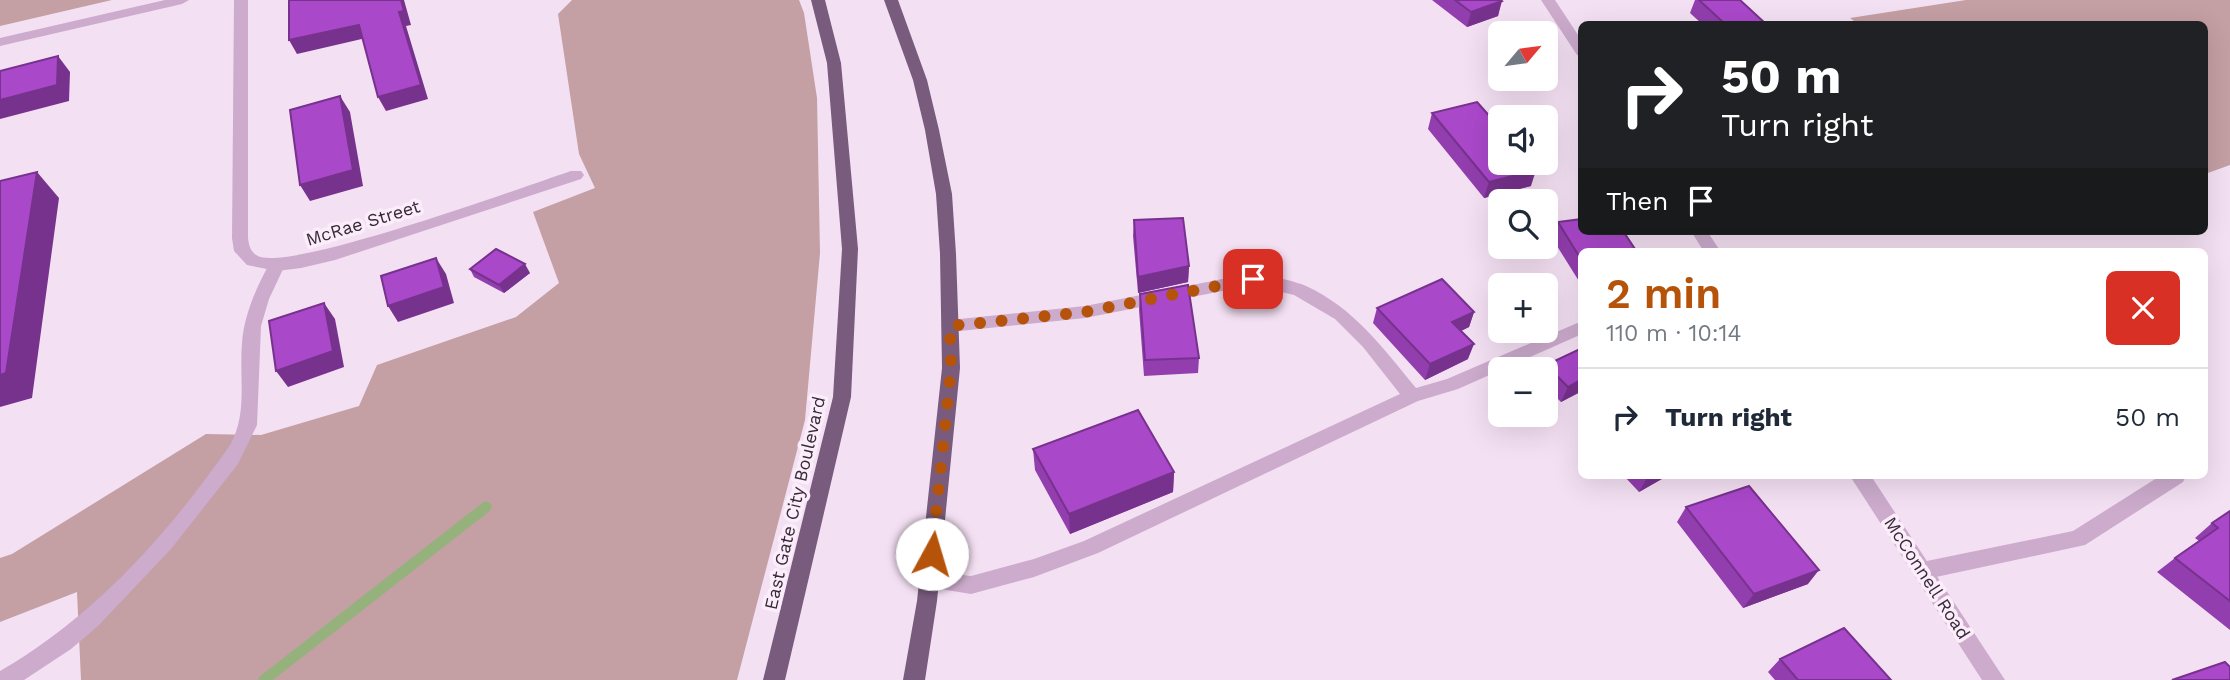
<!DOCTYPE html>
<meta charset="utf-8">
<style>
body{margin:0;font-family:"Work Sans",sans-serif;background:#f2f2f3;color:#1f2937;height:100vh;display:flex;flex-direction:column;font-size:26px;white-space:nowrap}
*{box-sizing:border-box;margin:0}
p{font-size:23px;color:#747a83}
.icon{flex:none;width:38px;height:38px;fill:none;stroke:currentColor;stroke-width:2;stroke-linecap:round;stroke-linejoin:round}
.map{position:relative;flex:1;overflow:hidden}
.sheet{position:absolute;left:1578px;top:248px;width:630px;height:231px;display:flex;flex-direction:column;background:#fff;border-radius:10px;box-shadow:0 7px 28px #0002}
.sheet>*{flex:none}
.guide{position:absolute;left:1578px;top:21px;width:630px;height:214px;border-radius:10px;box-shadow:0 7px 28px #0002;background:#202124;color:#fff;overflow:hidden}
.needle{width:46px;rotate:61deg}
.fabs{position:absolute;left:1488px;top:21px;display:grid;gap:14px}
.fabs a{display:grid;place-items:center;width:70px;height:70px;border-radius:10px;background:#fff;box-shadow:0 7px 28px #0002;font-size:35px}
.pin{position:absolute;display:grid;place-items:center;width:60px;height:60px;color:#fff;margin:-30px;border-radius:14px;box-shadow:0 4px 10px #0006}
.me{position:absolute;width:77px;margin:-38px;rotate:6deg;stroke-linejoin:round;filter:drop-shadow(0 0 5px #0008)}
.turn{display:flex;align-items:center;gap:24px;height:147px;padding:0 28px;font-size:32px}
.turn .icon{width:91px;height:91px;stroke-width:2.5}
.turn b{display:block;font-size:49px;line-height:60px}
.then{display:flex;align-items:center;height:66px;padding:0 28px;background:#0003;gap:14px;font-size:26px}
.round{display:grid;place-items:center;flex:none;width:74px;height:74px;border-radius:10px;background:#f2f2f3}
.head{display:flex;align-items:center;justify-content:space-between;height:119px;padding:0 28px}
h1{font-size:42px;font-weight:600;line-height:52px;color:#b45309}
ul{padding:0;list-style:none}
li{display:flex;align-items:center;gap:21px;height:98px;padding:0 28px;border-top:2px solid #e0e1e3}
li div{flex:1}
li b{display:block;font-size:26px}
li em{font-style:normal}
.map>svg:first-child{display:block}
.green{fill:#c49fa4}
.lines{fill:none;stroke-linecap:round;stroke-linejoin:round}
.stream{stroke:#95b27d;stroke-width:11}
.service{fill:#ccabcd;fill-rule:evenodd}
.minor{fill:#ccabcd;fill-rule:evenodd}
.tertiary{fill:#ccabcd;fill-rule:evenodd}
.primary{fill:#785b7d;fill-rule:evenodd}
.wall{fill:#923eae}
.shaded-wall{fill:#77328d}
.building{fill:#aa48ca;stroke:#77328d;stroke-width:2}
.route{stroke:#b45309;stroke-width:12;stroke-dasharray:0 21.6}
.labels{text-anchor:middle;stroke-width:7;stroke-linejoin:round;paint-order:stroke}
.street-label{font-size:18px;fill:#382a3a;stroke:#fbedfa}
</style>
<div class="map">
<svg width="2230" height="680" viewBox="0 0 2230 680">
<rect width="100%" height="100%" fill="#f4e0f3"/>
<path class="green" d="M 0,0 L 112,0 L 0,26 Z
M 572,0 L 799,0 L 804,13 L 817,98 L 820,253 L 805,420 L 737,680 L 81,680 L 77,592 L 0,622 L 0,558 L 12,554 L 206,434 L 261,435 L 359,406 L 377,365 L 516,317 L 559,283 L 533,212 L 595,188 L 579,154 L 558,14 Z
M 1966,0 L 2230,0 L 2230,165 L 2205,174 L 2205,24 L 1858,24 L 1850,18 Z"/>
<g class="lines">
<path class="stream" d="M 264,680 L 486,507"/>
<path class="service" d="M 277,259 L 285,265 L 269,299 L 261,326 L 257,425 L 238,464 L 171,549 L 98,626 L 71,649 L 24,680 L 0,680 L 0,671 C 94,617 169,533 230,445 C 248,414 239,377 242,343 C 244,314 257,286 271,261 Z
M 1253,273 C 1270,277 1290,279 1306,286 C 1354,308 1383,348 1416,388 L 1447,379 L 1582,321 L 1582,334 L 1458,389 L 1418,401 L 1098,553 L 1034,577 L 971,594 L 922,586 L 919,580 L 922,574 L 929,571 L 971,576 L 1034,559 L 1084,541 L 1400,394 L 1363,347 L 1335,319 L 1294,295 L 1253,285 L 1085,318 L 950,332 L 944,331 L 941,326 L 944,321 L 950,320 L 1085,306 Z"/>
<path class="minor" d="M 234,0 L 248,0 L 248,238 C 249,245 250,252 258,256 C 291,272 523,187 571,171 L 581,171 L 584,175 L 581,179 L 335,260 L 301,268 L 277,271 L 247,265 L 234,251 L 232,238 Z
M 2160,476 L 2186,476 L 2183,482 L 2085,545 L 1922,580 L 1915,577 L 1912,571 L 1915,565 L 1922,562 L 2073,531 Z"/>
<path class="tertiary" d="M 165,0 L 189,0 L 182,4 L 0,46 L 0,38 Z
M 1541,0 L 1555,0 L 1582,41 L 1582,56 L 1577,55 Z
M 1691,231 L 1707,231 L 1721,252 L 1704,252 Z
M 1850,476 L 1871,476 L 2005,680 L 1982,680 Z"/>
<path class="primary" d="M 811,0 L 825,0 L 841,63 L 858,249 L 851,397 L 785,680 L 763,680 L 833,397 L 842,249 L 827,63 Z
M 884,0 L 898,0 L 927,80 L 939,130 L 952,194 L 956,254 L 960,368 L 937,601 L 925,680 L 903,680 L 917,601 L 942,368 L 940,254 L 936,194 L 925,130 L 913,80 Z"/>
</g>
<path class="wall" d="M 1432,0 L 1501,0 L 1498,16 L 1467,27 Z
M 1695,0 L 1740,0 L 1766,24 L 1702,24 L 1690,13 Z
M 1432,113 L 1531,186 L 1484,198 L 1428,129 Z
M 1134,220 L 1189,266 L 1188,282 L 1138,293 L 1133,236 Z
M 1558,222 L 1582,252 L 1582,286 L 1552,238 Z
M 470,269 L 530,273 L 504,293 L 474,277 Z
M 1140,294 L 1199,358 L 1198,373 L 1144,376 L 1139,310 Z
M 1377,308 L 1474,312 L 1469,327 L 1461,331 L 1468,359 L 1425,380 L 1373,323 Z
M 1546,365 L 1582,391 L 1561,402 L 1545,386 L 1545,369 Z
M 1033,449 L 1174,472 L 1173,492 L 1070,534 L 1035,470 Z
M 1624,476 L 1667,476 L 1639,492 Z
M 1686,507 L 1808,584 L 1743,608 L 1677,522 Z
M 2230,511 L 2230,630 L 2157,572 L 2175,558 L 2199,541 L 2195,538 L 2212,523 Z
M 1780,659 L 1891,680 L 1775,680 L 1768,672 Z"/>
<path class="shaded-wall" d="M 401,0 L 404,0 L 411,25 L 406,26 L 428,99 L 386,111 L 378,97 Z
M 1502,1 L 1498,16 L 1467,27 L 1471,12 Z
M 359,25 L 366,38 L 297,54 L 289,40 Z
M 58,56 L 70,72 L 69,101 L 0,119 L 0,100 Z
M 340,96 L 350,112 L 363,186 L 310,201 L 300,185 Z
M 1536,170 L 1531,186 L 1484,198 L 1489,182 Z
M 37,172 L 59,198 L 32,398 L 0,407 L 0,375 Z
M 436,258 L 446,274 L 454,303 L 398,322 L 388,306 Z
M 525,264 L 530,273 L 504,293 L 499,285 Z
M 1189,266 L 1188,282 L 1138,293 L 1138,277 Z
M 324,303 L 335,319 L 344,367 L 288,387 L 276,371 Z
M 1474,312 L 1469,327 L 1448,337 L 1452,322 Z
M 1474,344 L 1468,359 L 1425,380 L 1430,364 Z
M 1582,379 L 1582,391 L 1561,402 L 1568,387 Z
M 1174,472 L 1173,492 L 1070,534 L 1069,514 Z
M 1648,476 L 1667,476 L 1639,492 Z
M 1819,570 L 1808,584 L 1743,608 L 1754,594 Z"/>
<path class="building" d="M 289,0 L 401,0 L 404,11 L 399,12 L 421,85 L 378,97 L 359,25 L 289,40 Z
M 1455,0 L 1501,0 L 1502,1 L 1471,12 Z
M 1699,0 L 1740,0 L 1766,24 L 1725,24 Z
M 58,56 L 57,85 L 0,100 L 0,71 Z
M 340,96 L 353,170 L 300,185 L 290,110 Z
M 1477,102 L 1500,128 L 1500,163 L 1530,163 L 1536,170 L 1489,182 L 1432,113 Z
M 37,172 L 6,373 L 0,375 L 0,181 Z
M 1183,218 L 1189,266 L 1138,277 L 1134,220 Z
M 1582,219 L 1582,231 L 1623,231 L 1637,252 L 1582,252 L 1582,261 L 1558,222 Z
M 496,249 L 525,264 L 499,285 L 470,269 Z
M 436,258 L 444,287 L 388,306 L 381,276 Z
M 1442,279 L 1474,312 L 1452,322 L 1474,344 L 1430,364 L 1377,308 Z
M 1188,285 L 1199,358 L 1145,360 L 1140,294 Z
M 324,303 L 333,351 L 276,371 L 269,321 Z
M 1582,348 L 1582,379 L 1568,387 L 1546,365 Z
M 1138,410 L 1174,472 L 1069,514 L 1033,449 Z
M 1749,486 L 1819,570 L 1754,594 L 1686,507 Z
M 2230,511 L 2230,601 L 2175,558 L 2218,528 L 2212,523 Z
M 1844,628 L 1891,680 L 1798,680 L 1780,659 Z
M 2225,662 L 2230,667 L 2230,680 L 2172,680 Z"/>
<g class="lines">
<path class="route" d="M 932,554 L 951,368 L 950,326 L 1085,312 L 1253,279"/>
</g>
<g class="labels">
<g class="street-label">
<text transform="translate(363 223) rotate(-17)" y="6">McRae Street</text>
<text transform="translate(795 503) rotate(-77)" y="6">East Gate City Boulevard</text>
<text transform="translate(1927 578) rotate(57)" y="6">McConnell Road</text>
</g>
</g>
</svg>
<div class="fabs">
<a><svg class="needle" viewBox="-14 -14 28 28"><path d="M0-13l5 13h-10z" fill="#e53935"/><path d="M0 13l5-13h-10z" fill="#747a83"/></svg></a>
<a><svg class="icon" aria-label="sound" viewBox="0 0 24 24"><path d="M4 9h4l5-4v14l-5-4H4zM17 9q2 3 0 6"/></svg></a>
<a><svg class="icon" aria-label="search" viewBox="0 0 24 24"><circle cx="10" cy="10" r="6"/><path d="M15 15l6 6"/></svg></a>
<a>+</a>
<a>−</a>
</div>
<div class="pin" style="left:1253px;top:279px;background:#d93025"><svg class="icon" aria-label="arrive" viewBox="0 0 24 24"><path d="M6 21V4h12l-3 4 3 4H6"/></svg></div>
<svg class="me" style="left:932px;top:554px" viewBox="-20 -20 40 40"><circle r="19" fill="#fff"/><path d="M0-13L10 11 0 6-10 11z" fill="#b45309"/></svg>
<div class="guide">
<div class="turn"><svg class="icon" aria-label="right" viewBox="0 0 24 24"><path d="M7 20v-9h11M14 6l5 5-5 5"/></svg><div><b>50 m</b>Turn right</div></div>
<div class="then">Then<svg class="icon" aria-label="arrive" viewBox="0 0 24 24"><path d="M6 21V4h12l-3 4 3 4H6"/></svg></div>
</div>
<section class="sheet">
<div class="head"><div><h1>2 min</h1><p>110 m · 10:14</p></div><a class="round" style="background:#d93025;color:#fff"><svg class="icon" aria-label="close" viewBox="0 0 24 24"><path d="M6 6l12 12M18 6L6 18"/></svg></a></div>
<ul>
<li><svg class="icon" aria-label="right" viewBox="0 0 24 24"><path d="M7 20v-9h11M14 6l5 5-5 5"/></svg><div><b>Turn right</b></div><em>50 m</em></li>
</ul>
</section>
</div>
